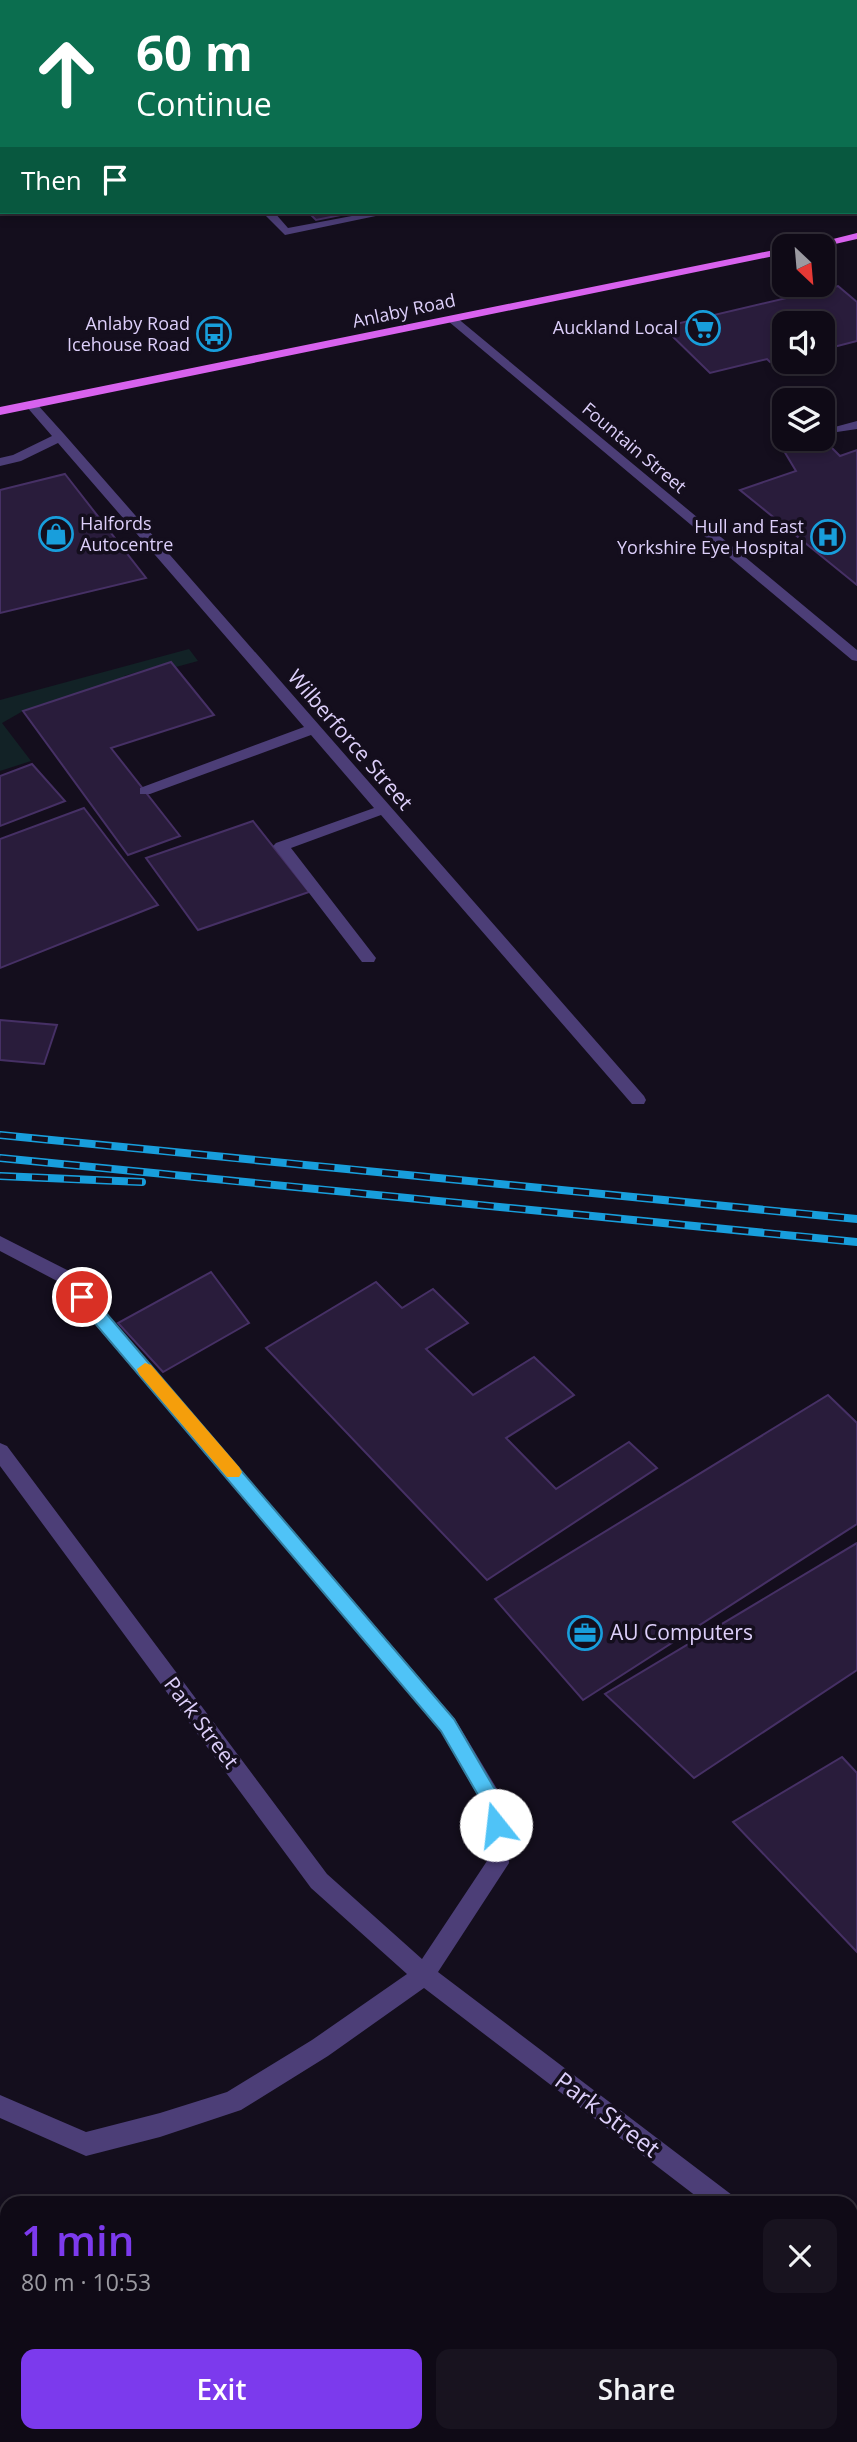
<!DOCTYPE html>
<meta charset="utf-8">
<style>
body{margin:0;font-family:"Open Sans",sans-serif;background:#18131f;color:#f1f3f6;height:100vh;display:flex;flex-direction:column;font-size:26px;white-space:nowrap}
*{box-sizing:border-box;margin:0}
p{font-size:23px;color:#9b9aa1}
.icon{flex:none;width:38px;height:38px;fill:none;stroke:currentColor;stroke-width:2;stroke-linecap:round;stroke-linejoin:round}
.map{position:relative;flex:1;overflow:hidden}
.side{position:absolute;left:0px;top:2196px;width:858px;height:247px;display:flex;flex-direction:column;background:#0f0a16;border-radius:21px 21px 0 0;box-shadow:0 4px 10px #0003,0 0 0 2px #2f2b35}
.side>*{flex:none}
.guide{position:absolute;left:0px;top:0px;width:858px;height:214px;box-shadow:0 4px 10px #0003,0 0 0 2px #2f2b35;background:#0b6e4f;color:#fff;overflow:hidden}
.needle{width:46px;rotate:154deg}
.controls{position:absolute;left:772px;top:234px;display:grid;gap:14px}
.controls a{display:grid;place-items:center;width:63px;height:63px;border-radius:14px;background:#0f0a16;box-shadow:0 4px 10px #0003,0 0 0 2px #2f2b35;font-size:35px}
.pin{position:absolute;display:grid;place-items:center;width:60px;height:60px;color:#fff;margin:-30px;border:4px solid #fff;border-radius:50%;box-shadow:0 2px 7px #0007}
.me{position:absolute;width:77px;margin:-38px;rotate:344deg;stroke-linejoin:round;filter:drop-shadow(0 0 5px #0008)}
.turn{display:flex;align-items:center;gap:24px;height:147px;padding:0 21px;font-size:32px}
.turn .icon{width:91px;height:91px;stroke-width:2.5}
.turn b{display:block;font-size:49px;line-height:60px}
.then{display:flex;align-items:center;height:66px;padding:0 21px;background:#0003;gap:14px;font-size:26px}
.round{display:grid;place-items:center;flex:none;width:74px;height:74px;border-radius:14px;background:#18131f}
.headline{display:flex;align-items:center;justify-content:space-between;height:119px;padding:0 21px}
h1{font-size:42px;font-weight:600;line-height:52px;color:#7c3aed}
.button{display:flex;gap:14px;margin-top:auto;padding:14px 21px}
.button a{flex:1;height:80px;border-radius:14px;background:#7c3aed;color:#fff;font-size:28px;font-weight:600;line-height:80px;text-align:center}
.button a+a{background:#18131f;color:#f1f3f6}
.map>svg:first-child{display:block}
.green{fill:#122226}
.building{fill:#291c3b;stroke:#463065;stroke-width:2}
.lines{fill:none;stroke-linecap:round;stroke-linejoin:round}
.minor{fill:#4c3e77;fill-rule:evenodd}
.major{fill:#d862ee;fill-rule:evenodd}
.rail-casing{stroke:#189edc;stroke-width:8}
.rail{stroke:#140e1d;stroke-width:5;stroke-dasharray:16;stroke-linecap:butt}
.route{fill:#4fc3f7;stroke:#337fa1;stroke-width:2}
.slow{fill:#f59e0b}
.labels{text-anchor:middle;stroke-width:7;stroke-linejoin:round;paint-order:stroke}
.far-street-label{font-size:18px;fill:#ddcffa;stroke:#140e1d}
.far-poi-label{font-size:18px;fill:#ddcffa;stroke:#140e1d;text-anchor:end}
.street-label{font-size:21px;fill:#ddcffa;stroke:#140e1d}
.poi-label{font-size:21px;fill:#ddcffa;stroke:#140e1d;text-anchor:start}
.near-street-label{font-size:24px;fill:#ddcffa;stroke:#140e1d}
</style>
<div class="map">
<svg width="857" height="2442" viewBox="0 0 857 2442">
<rect width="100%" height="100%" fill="#140e1d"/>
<path class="green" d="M 189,649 L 198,661 L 176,667 L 171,662 L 124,676 L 124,680 L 23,711 L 2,723 L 31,761 L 0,771 L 0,700 Z"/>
<path class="building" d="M 308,212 L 356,212 L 316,220 Z
M 838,286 L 857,302 L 857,341 L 822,350 L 822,324 L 784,324 L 784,359 L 770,362 L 767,359 L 710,373 L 663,327 Z
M 828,444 L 840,456 L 857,450 L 857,585 L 740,490 L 796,471 L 784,451 Z
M 65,474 L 146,578 L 0,613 L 0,490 Z
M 171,662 L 214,715 L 111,748 L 180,836 L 128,855 L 23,711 Z
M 32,764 L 65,801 L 0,826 L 0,776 Z
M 84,808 L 158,905 L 0,968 L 0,839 Z
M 253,821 L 309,892 L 198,930 L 146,858 Z
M 0,1020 L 57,1025 L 44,1064 L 0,1060 Z
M 211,1272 L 249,1323 L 163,1372 L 118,1323 Z
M 376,1282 L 402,1308 L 433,1289 L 468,1323 L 426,1349 L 473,1395 L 534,1357 L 574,1395 L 506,1438 L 556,1489 L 629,1442 L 657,1468 L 487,1580 L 266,1348 Z
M 828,1395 L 857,1423 L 857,1524 L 583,1700 L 495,1599 Z
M 857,1543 L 857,1670 L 694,1778 L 605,1694 Z
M 842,1757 L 857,1773 L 857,1952 L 733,1822 Z
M 341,2436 L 580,2436 L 584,2442 L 336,2442 Z"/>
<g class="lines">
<path class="minor" d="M 63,0 L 73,0 L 75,2 L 64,2 Z
M 369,0 L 379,0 L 381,2 L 370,2 Z
M 439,0 L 453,0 L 437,2 Z
M 710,0 L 720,0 L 721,2 L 711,2 Z
M 0,94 L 2,94 L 2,103 L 0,103 Z
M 856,107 L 857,107 L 857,114 L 856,114 Z
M 0,127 L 2,127 L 0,134 Z
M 856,127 L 857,127 L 857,133 L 856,133 Z
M 262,212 L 274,212 L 288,228 L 373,212 L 395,212 L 285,235 Z
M 448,317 L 456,317 L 857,650 L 857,661 L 852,660 L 448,321 Z
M 32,402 L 36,403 L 64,434 L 644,1096 L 646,1100 L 644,1104 L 632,1104 L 381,815 L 291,848 L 376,958 L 374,962 L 362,962 L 273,846 L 276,843 L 374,808 L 311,735 L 150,794 L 140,794 L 140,788 L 304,727 L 58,443 L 21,461 L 0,466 L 0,458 L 13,455 L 52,436 L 26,406 Z
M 857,421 L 857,429 L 837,432 L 831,428 Z
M 0,1236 L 71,1272 L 455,1719 L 503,1799 L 506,1806 L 509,1863 L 438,1972 L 732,2195 L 736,2203 L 705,2203 L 424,1988 L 328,2056 L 241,2110 L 160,2137 L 86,2156 L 0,2118 L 0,2095 L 86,2132 L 160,2113 L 227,2092 L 312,2040 L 407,1974 L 311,1888 L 0,1466 L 0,1443 L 7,1446 L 327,1874 L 422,1959 L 487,1861 L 484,1807 L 441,1731 L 59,1282 L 0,1251 Z
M 857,2306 L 857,2343 L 850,2341 L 850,2308 Z
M 7,2400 L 7,2426 L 0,2427 L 0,2401 Z
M 57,2436 L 86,2436 L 89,2442 L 60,2442 Z
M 636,2436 L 666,2436 L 669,2442 L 639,2442 Z"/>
<path class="major" d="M 857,233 L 857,239 L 822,247 L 801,247 Z
M 784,248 L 784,254 L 0,415 L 0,407 Z"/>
<g class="rail-casing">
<path id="rail" d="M 0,1135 L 857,1219
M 0,1158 L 857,1242
M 0,1176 L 142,1182"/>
</g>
<use href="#rail" class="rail"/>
</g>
<path class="route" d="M 82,1291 L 88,1292 L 454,1719 L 504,1805 L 506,1825 L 503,1831 L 496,1834 L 489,1831 L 485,1807 L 441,1731 L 76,1301 L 76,1292 Z"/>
<path class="slow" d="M 145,1363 L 151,1365 L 239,1467 L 242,1472 L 239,1477 L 227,1477 L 139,1374 L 137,1369 Z"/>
<defs>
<g id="supermarket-ring" transform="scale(1.75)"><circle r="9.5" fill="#140e1d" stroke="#189edc" stroke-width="1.5"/><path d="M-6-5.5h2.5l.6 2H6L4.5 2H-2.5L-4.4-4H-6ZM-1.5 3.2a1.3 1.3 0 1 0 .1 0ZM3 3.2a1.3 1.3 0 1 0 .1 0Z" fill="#189edc"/></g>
<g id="bus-ring" transform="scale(1.75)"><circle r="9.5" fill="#140e1d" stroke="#189edc" stroke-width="1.5"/><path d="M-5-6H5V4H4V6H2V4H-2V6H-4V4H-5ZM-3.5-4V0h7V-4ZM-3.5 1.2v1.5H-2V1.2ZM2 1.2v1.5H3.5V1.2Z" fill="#189edc"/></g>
<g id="shop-ring" transform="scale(1.75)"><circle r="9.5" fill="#140e1d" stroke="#189edc" stroke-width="1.5"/><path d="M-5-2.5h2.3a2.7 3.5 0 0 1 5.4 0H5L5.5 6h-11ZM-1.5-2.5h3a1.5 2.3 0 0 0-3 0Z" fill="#189edc"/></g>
<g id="hospital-ring" transform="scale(1.75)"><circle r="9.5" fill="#140e1d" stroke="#189edc" stroke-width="1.5"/><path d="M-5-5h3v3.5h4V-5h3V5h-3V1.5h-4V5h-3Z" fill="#189edc"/></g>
<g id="office-ring" transform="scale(1.75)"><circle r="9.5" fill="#140e1d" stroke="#189edc" stroke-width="1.5"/><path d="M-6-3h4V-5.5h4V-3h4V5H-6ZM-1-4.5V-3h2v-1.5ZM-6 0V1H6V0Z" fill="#189edc"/></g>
</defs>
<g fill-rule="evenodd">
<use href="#supermarket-ring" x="703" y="328"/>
<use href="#bus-ring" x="214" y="334"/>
<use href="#shop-ring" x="56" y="534"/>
<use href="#hospital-ring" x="828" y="537"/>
<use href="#office-ring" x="585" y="1633"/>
</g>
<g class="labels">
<g class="far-street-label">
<text transform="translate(404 311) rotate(-12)" y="6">Anlaby Road</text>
<text transform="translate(634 448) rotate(40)" y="6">Fountain Street</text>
</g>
<g class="far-poi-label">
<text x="190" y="330">Anlaby Road<tspan x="190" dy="21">Icehouse Road</tspan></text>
<text x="678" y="334">Auckland Local</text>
<text x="80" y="530" text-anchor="start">Halfords<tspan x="80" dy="21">Autocentre</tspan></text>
<text x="804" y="533">Hull and East<tspan x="804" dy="21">Yorkshire Eye Hospital</tspan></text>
</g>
<g class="street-label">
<text transform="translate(350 740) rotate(49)" y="7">Wilberforce Street</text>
<text transform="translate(201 1723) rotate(53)" y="7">Park Street</text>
</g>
<g class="poi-label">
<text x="610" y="1640">AU Computers</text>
</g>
<g class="near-street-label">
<text transform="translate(607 2115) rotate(37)" y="8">Park Street</text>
</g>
</g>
</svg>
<div class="controls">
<a><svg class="needle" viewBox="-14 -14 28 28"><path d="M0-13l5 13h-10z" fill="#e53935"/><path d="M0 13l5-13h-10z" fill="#9b9aa1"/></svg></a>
<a><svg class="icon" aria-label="sound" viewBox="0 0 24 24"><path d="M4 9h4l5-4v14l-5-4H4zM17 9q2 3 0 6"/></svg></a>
<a><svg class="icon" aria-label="layers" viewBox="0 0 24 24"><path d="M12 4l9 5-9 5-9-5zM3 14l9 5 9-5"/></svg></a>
</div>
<div class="pin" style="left:82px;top:1297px;background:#d93025"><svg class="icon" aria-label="arrive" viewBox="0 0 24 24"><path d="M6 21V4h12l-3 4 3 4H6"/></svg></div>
<svg class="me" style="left:496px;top:1825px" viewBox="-20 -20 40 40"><circle r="19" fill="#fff"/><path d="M0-13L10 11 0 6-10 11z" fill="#4fc3f7"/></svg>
<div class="guide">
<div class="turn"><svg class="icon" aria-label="ahead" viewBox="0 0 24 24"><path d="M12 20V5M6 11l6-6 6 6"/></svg><div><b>60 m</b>Continue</div></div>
<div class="then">Then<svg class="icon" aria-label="arrive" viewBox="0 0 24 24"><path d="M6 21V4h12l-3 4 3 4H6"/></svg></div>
</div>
<section class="side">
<div class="headline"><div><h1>1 min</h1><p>80 m · 10:53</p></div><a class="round"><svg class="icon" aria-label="close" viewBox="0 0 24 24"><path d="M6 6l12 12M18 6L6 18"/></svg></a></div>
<div class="button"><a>Exit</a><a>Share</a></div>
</section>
</div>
